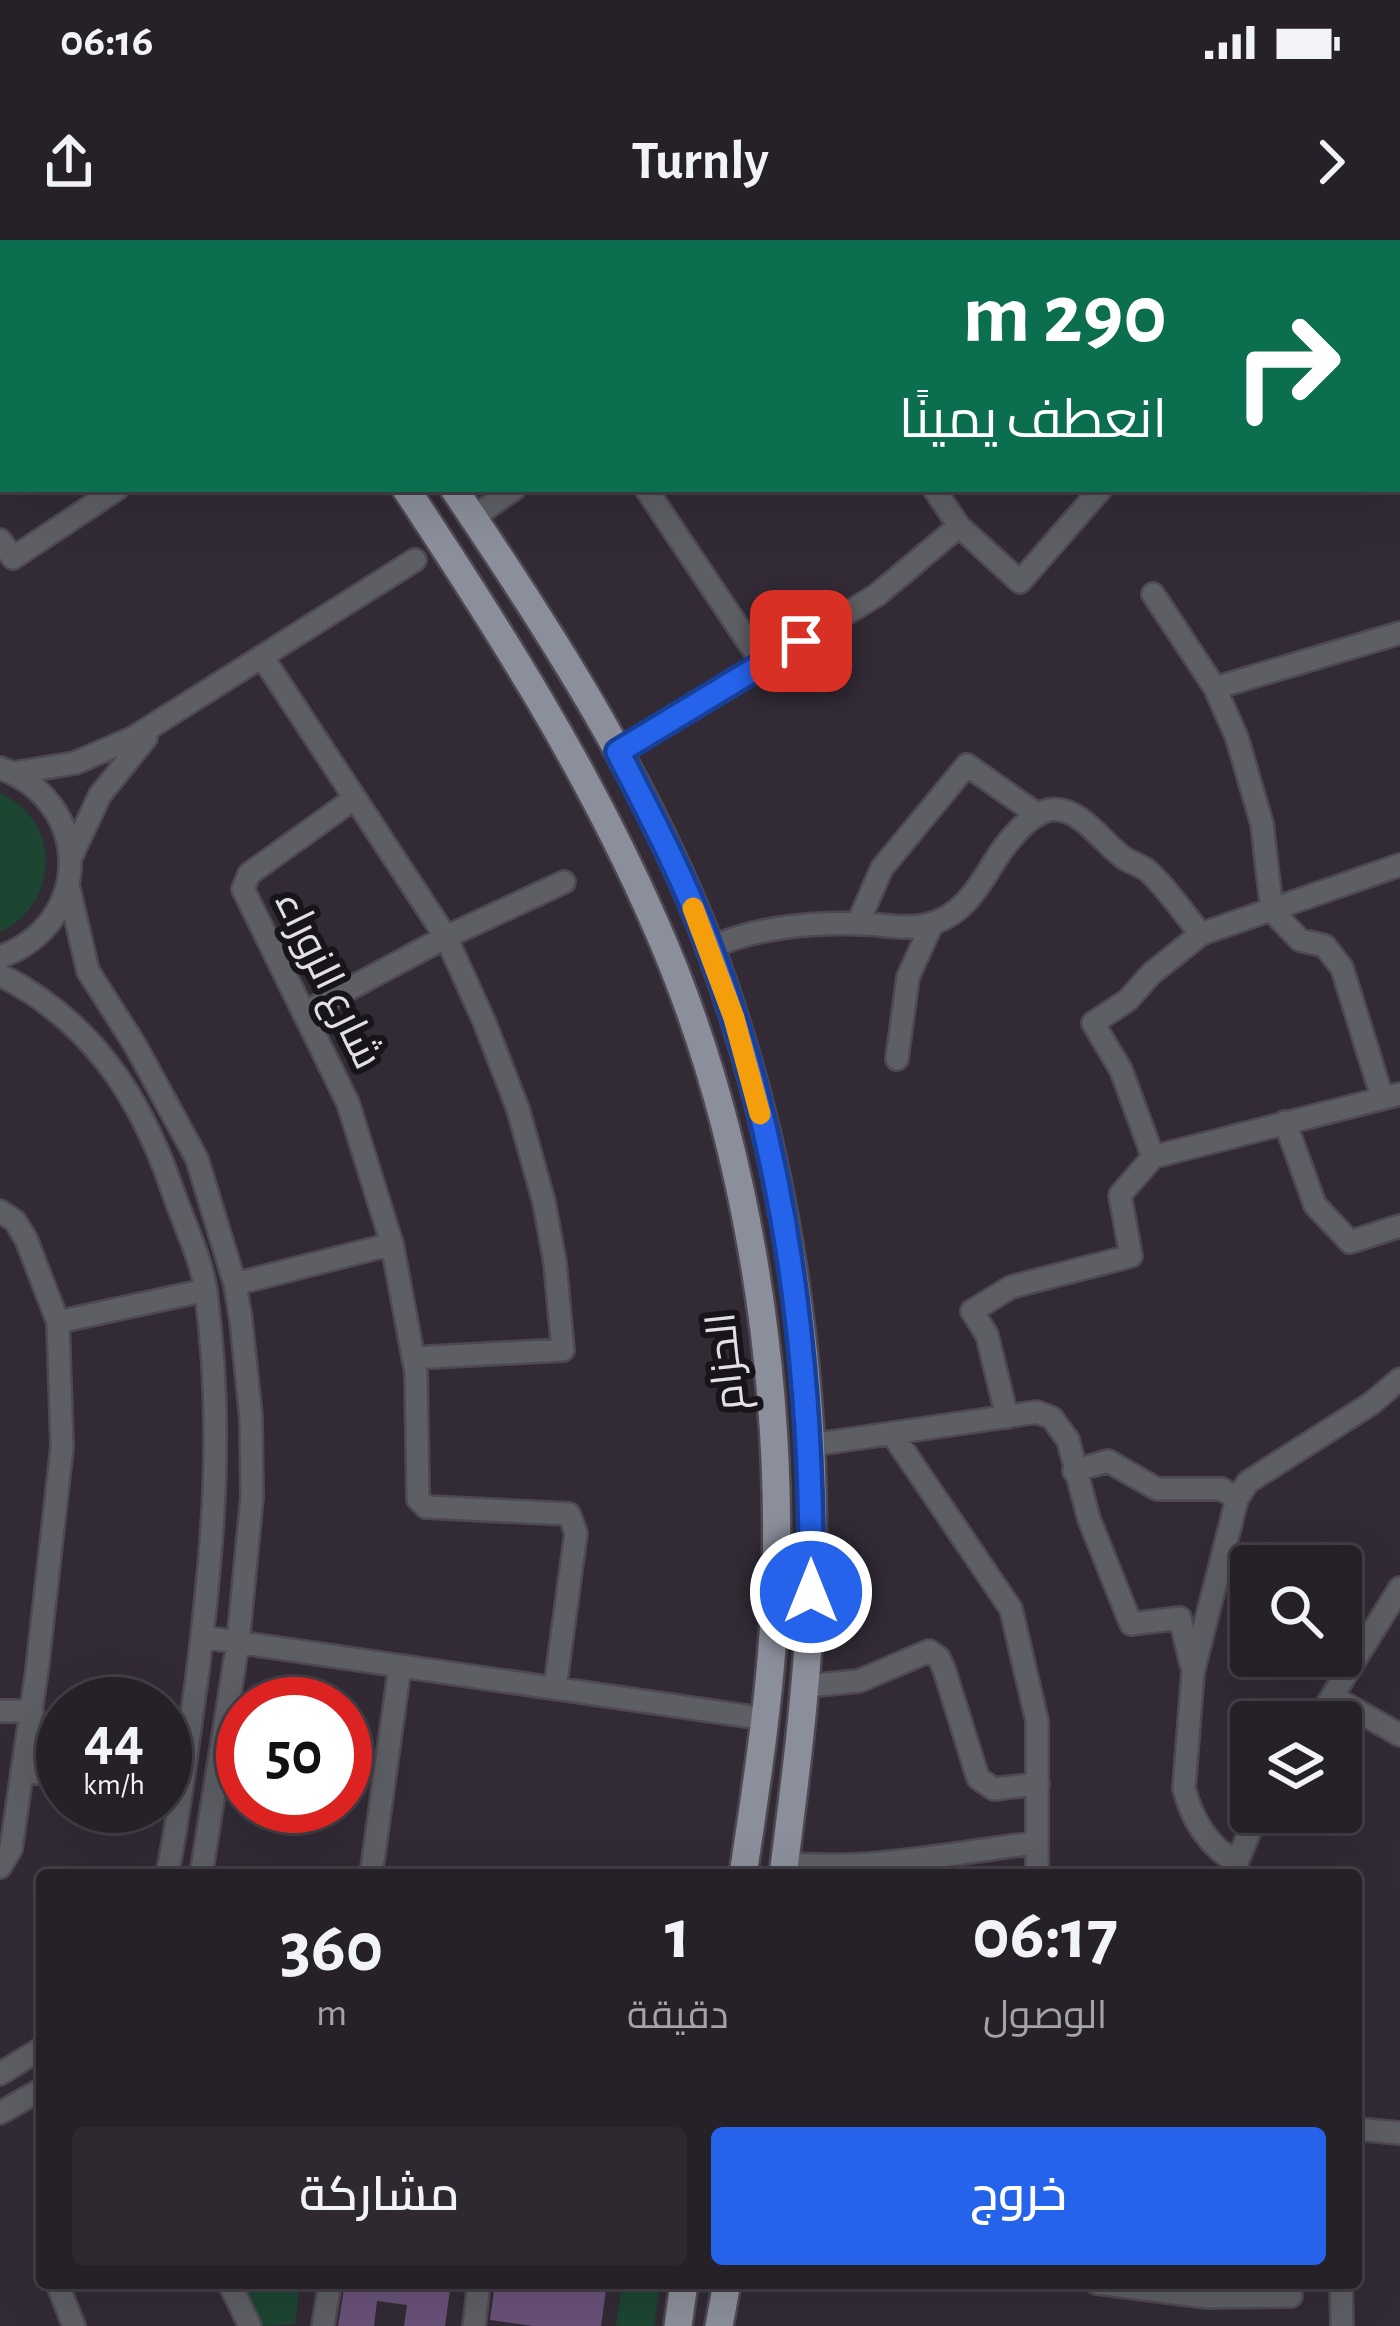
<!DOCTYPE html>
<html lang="ar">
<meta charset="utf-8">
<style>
body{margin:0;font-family:"Alegreya Sans",Cairo,sans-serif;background:#2e2830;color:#f1f3f6;direction:rtl;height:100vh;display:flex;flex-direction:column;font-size:45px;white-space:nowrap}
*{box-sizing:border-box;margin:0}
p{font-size:39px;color:#a4a3a8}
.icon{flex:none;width:66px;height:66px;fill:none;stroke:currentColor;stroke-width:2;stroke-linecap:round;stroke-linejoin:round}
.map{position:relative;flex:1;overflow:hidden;direction:ltr}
.panel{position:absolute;left:36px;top:1629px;width:1326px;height:420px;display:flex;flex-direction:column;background:#262028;border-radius:12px;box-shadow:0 12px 48px #0002,0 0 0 3px #423e45;direction:rtl}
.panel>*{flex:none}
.guide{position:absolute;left:0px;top:0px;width:1401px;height:252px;box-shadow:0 12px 48px #0002,0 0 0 3px #423e45;direction:rtl;background:#0b6e4f;color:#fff;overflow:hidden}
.tools{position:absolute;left:1230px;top:1305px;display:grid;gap:24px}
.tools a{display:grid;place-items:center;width:132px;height:132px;border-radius:12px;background:#262028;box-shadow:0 12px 48px #0002,0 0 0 3px #423e45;font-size:60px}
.speed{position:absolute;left:36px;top:1437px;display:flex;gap:24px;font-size:60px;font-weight:700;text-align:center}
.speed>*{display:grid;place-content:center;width:156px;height:156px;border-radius:50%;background:#262028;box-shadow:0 12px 48px #0002,0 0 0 3px #423e45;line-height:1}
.speed small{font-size:30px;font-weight:400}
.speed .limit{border:18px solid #d22;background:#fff;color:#111}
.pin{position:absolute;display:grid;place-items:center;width:102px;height:102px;color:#fff;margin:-51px;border-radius:24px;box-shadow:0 6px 18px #0006}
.me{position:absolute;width:132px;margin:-66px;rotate:0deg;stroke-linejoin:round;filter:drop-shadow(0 0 9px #0008)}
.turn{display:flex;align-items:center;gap:42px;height:252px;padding:0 36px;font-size:54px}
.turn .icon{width:156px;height:156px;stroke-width:2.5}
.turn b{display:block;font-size:84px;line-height:102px}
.eta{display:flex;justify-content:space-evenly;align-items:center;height:204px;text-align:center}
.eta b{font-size:72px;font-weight:600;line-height:84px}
.cta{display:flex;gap:24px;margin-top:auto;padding:24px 36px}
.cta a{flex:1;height:138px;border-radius:12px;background:#2563eb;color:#fff;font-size:48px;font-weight:600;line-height:138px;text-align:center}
.cta a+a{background:#2e2830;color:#f1f3f6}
.status{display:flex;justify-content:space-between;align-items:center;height:84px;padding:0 60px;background:#262028;direction:ltr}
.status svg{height:33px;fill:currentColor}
header{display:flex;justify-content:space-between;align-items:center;height:156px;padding:0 36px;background:#262028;font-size:54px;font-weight:600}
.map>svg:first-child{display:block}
.green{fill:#1c4632}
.building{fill:#695178}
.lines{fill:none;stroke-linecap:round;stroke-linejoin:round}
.minor-casing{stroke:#4e4852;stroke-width:26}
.major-casing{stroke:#4e4852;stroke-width:32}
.minor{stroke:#5d5f65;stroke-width:21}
.major{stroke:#8b8f9b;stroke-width:27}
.route-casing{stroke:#184099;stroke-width:30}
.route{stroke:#2563eb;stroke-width:21}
.slow{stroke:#f59e0b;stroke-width:21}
.labels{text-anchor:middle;stroke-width:12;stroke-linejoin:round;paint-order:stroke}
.street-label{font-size:42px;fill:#e4dfe7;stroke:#18151a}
</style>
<div class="status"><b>06:16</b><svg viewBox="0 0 49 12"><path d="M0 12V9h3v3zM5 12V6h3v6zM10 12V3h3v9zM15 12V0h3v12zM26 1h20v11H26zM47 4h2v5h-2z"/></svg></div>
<header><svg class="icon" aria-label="forward" viewBox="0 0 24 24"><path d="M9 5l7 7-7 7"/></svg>Turnly<svg class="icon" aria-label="share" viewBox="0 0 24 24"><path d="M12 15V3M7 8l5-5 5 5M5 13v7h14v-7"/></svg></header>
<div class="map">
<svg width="1400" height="2086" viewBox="0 0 1400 2086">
<rect width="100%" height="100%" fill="#322b36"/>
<path class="green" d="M 0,553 C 62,581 60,663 0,692 Z
M 242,2043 L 300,2043 L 295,2084 L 264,2086 Z
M 622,2043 L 660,2043 L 654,2086 L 616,2086 Z"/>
<path class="building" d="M 345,2043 L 451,2043 L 445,2086 L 404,2086 L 407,2065 L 377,2061 L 374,2086 L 338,2086 Z
M 495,2043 L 607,2043 L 601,2086 L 533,2086 L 490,2080 Z"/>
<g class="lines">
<g class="minor-casing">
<path id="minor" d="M 480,0 L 482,3
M 642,0 L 643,3
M 790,0 L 792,3
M 36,3 L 40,0
M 928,3 L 934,0
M 0,26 L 3,24
M 1398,209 L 1400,209
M 646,249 L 763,424
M 934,249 L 959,286 L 1020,342 L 1101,249
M 474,277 L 514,249
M 0,300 L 13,318 L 117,249
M 1153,354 L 1215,448 L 1237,498 L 1262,584 L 1272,671 L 1300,700 L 1325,706 L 1342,728 L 1382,857
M 263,418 L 446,697 L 484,781 L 518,869 L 544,962 L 555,1023 L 563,1110 L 413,1118
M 1215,448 L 1400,393
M 618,512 L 877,355 L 959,286
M 0,528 C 93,562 94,683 0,717
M 14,533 L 75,523 L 133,498 L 415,320
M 355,558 L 249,634 L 243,649 L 348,863 L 392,1004 L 416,1132 L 418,1259 L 426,1267 L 569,1274 L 576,1293 L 555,1448
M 71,617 L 100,555 L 146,498
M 68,645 L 88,731 L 135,805 L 197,919 L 235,1044 L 241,1080 L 251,1178 L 252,1257 L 238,1402 L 201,1635
M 858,683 L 882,628 L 967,525 L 1038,575
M 710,708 C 755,687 813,682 862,684 C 883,684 905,690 926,685 C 962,677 978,648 996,619 C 1007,602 1029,574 1049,570 C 1080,565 1102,603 1124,618 C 1131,623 1141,625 1148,631 C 1167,648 1184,674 1201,694 L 1400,625
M 0,735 C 90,780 140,855 172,949 C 183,982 202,1019 206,1053 C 224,1186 213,1313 196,1445 C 187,1508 180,1572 167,1635
M 304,773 L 446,697 L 564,642
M 897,819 L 908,737 L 932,684
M 1285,882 L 1315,965 L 1350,1002 L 1400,986
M 1153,917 L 1121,830 L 1093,783 L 1128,760 L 1151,734 L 1201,694
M 0,971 L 15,981 L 26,999 L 58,1082 L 62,1207 L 37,1430 L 11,1609 L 0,1627
M 235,1044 L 392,1004
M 58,1082 L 206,1050
M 1007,1177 L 987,1095 L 972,1071 L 1011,1047 L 1131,1016 L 1120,955 L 1153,917 L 1400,854
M 893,1195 L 1011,1369 L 1037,1481 L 1037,1635
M 811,1205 L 1037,1172 L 1052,1178 L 1068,1200 L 1089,1279 L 1131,1384 L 1180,1378 L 1191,1423
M 1074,1231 L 1108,1221 L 1157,1249 L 1222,1249 L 1237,1259
M 202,1397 L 766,1479
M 806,1446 L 859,1441 L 929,1411 L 939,1418 L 944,1429 L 978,1538 L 994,1549 L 1038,1544
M 1333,1457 L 1400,1495
M 0,1471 L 32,1471
M 1316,1482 L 1400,1348
M 22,1531 L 63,1536
M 1237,1622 C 1209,1608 1191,1578 1184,1548 L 1193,1432 L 1237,1259 L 1248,1242 L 1372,1163 L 1400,1139
M 784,1623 C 866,1632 953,1613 1035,1603
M 1238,1633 L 1237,1622 L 1258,1572
M 371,1635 L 400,1426
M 0,1834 L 42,1808
M 0,1873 L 42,1849
M 1356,1889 L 1400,1893
M 57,2043 L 74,2086
M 229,2043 L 250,2086
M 1097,2043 L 1207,2057 L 1291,2056
M 1341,2043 L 1342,2086
M 323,2086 L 330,2043
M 474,2086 L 479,2043"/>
</g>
<g class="major-casing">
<path id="major" d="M 239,0 L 241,3
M 287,0 L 289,3
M 406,249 C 498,388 587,528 654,681 C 743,881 782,1120 776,1337 C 773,1438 758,1536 743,1635
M 454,249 C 552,394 649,545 711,710 C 786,913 820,1138 811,1354 C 807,1448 795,1542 783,1635
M 678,2086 L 684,2043
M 719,2086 L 727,2043"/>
</g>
<use href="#minor" class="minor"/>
<use href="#major" class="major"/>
</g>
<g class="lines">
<g class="route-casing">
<path id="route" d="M 801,401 L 618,512 C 651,576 685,641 710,709 C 788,915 813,1134 811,1352"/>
</g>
<use href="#route" class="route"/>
<path class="slow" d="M 693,668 L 734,778 L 760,874"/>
</g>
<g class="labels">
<g class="street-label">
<text transform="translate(330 739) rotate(64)" y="15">شارع الزوراء</text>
<text transform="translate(724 1122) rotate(-96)" y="15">الحزام</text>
</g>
</g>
</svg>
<div class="tools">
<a><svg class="icon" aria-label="search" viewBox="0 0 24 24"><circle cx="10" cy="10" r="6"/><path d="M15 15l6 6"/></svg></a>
<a><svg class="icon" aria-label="layers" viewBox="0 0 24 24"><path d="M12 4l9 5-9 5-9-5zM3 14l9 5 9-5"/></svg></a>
</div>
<div class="speed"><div>44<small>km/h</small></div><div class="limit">50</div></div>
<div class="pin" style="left:801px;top:401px;background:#d93025"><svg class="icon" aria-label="arrive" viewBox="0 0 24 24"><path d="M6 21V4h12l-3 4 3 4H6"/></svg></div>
<svg class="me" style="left:811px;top:1352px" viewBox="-20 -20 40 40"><circle r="17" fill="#2563eb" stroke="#fff" stroke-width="3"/><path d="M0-11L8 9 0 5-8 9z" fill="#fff"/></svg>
<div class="guide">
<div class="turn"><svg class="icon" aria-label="right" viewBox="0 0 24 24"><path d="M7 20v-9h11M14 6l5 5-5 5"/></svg><div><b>290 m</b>انعطف يمينًا</div></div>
</div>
<section class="panel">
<div class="eta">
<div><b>06:17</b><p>الوصول</p></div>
<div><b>1</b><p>دقيقة</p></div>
<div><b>360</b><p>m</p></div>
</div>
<div class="cta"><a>خروج</a><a>مشاركة</a></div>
</section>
</div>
